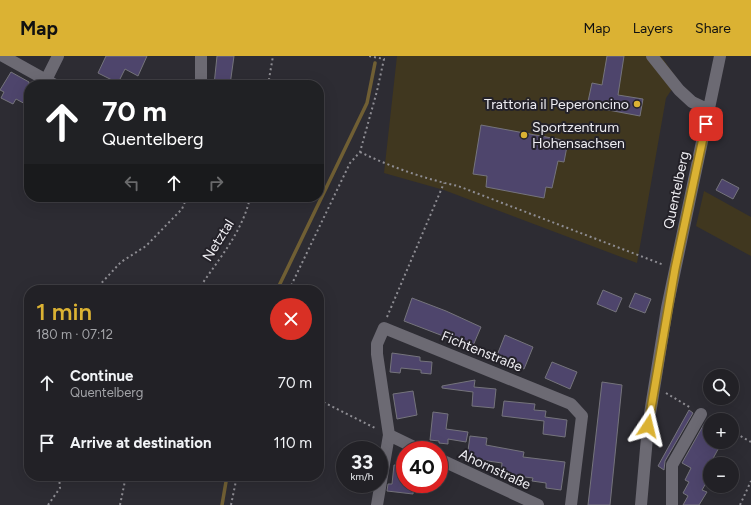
<!DOCTYPE html>
<meta charset="utf-8">
<style>
body{margin:0;font-family:Figtree,sans-serif;background:#2e2e32;color:#f1f3f6;height:100vh;display:flex;flex-direction:column;font-size:15px;white-space:nowrap}
*{box-sizing:border-box;margin:0}
p{font-size:13px;color:#a2a3a7}
.icon{flex:none;width:22px;height:22px;fill:none;stroke:currentColor;stroke-width:2;stroke-linecap:round;stroke-linejoin:round}
.map{position:relative;flex:1;overflow:hidden}
.sheet{position:absolute;left:24px;top:229px;width:300px;height:196px;display:flex;flex-direction:column;background:#222126;border-radius:16px;box-shadow:0 4px 16px #0002,0 0 0 1px #3f3e43}
.sheet>*{flex:none}
.top-card{position:absolute;left:24px;top:24px;width:300px;height:122px;border-radius:16px;box-shadow:0 4px 16px #0002,0 0 0 1px #3f3e43;background:#202124;color:#fff;overflow:hidden}
.fabs{position:absolute;left:703px;top:313px;display:grid;gap:8px}
.fabs a{display:grid;place-items:center;width:36px;height:36px;border-radius:50%;background:#222126;box-shadow:0 4px 16px #0002,0 0 0 1px #3f3e43;font-size:20px}
.speed{position:absolute;left:336px;top:385px;display:flex;gap:8px;font-size:20px;font-weight:700;text-align:center}
.speed>*{display:grid;place-content:center;width:52px;height:52px;border-radius:50%;background:#222126;box-shadow:0 4px 16px #0002,0 0 0 1px #3f3e43;line-height:1}
.speed small{font-size:10px;font-weight:400}
.speed .limit{border:6px solid #d22;background:#fff;color:#111}
.pin{position:absolute;display:grid;place-items:center;width:34px;height:34px;color:#fff;margin:-17px;border-radius:8px;box-shadow:0 2px 6px #0006}
.me{position:absolute;width:44px;margin:-22px;rotate:10deg;stroke-linejoin:round;filter:drop-shadow(0 0 3px #0008)}
.turn{display:flex;align-items:center;gap:14px;height:84px;padding:0 12px;font-size:18px}
.turn .icon{width:52px;height:52px;stroke-width:2.5}
.turn b{display:block;font-size:28px;line-height:34px}
.lanes{display:flex;align-items:center;height:38px;padding:0 12px;background:#0003;justify-content:center;gap:20px;direction:ltr}
.lanes .off{opacity:.35}
.round{display:grid;place-items:center;flex:none;width:42px;height:42px;border-radius:21px;background:#2e2e32}
.summary{display:flex;align-items:center;justify-content:space-between;height:68px;padding:0 12px}
h1{font-size:24px;font-weight:600;line-height:30px;color:#dbb233}
ul{padding:0;list-style:none}
li{display:flex;align-items:center;gap:12px;height:60px;padding:0 12px}
li div{flex:1}
li b{display:block;font-size:15px}
li em{font-style:normal}
header{display:flex;align-items:center;gap:24px;box-sizing:border-box;height:56px;padding:0 20px;background:#dbb233;color:#111}
header strong{font-size:19px}
nav{display:flex;gap:22px;margin-inline-start:auto;font-size:14px}
.map>svg:first-child{display:block}
.green{fill:#40371f}
.lines{fill:none;stroke-linecap:round;stroke-linejoin:round}
.stream{stroke:#705f34;stroke-width:3.5}
.building{fill:#4e456c;stroke:#75747c}
.path{stroke:#8e8d93;stroke-width:2;stroke-dasharray:2 3;stroke-linecap:butt}
.minor{stroke:#6c6a73;stroke-width:12}
.route-casing{stroke:#8e7421;stroke-width:10}
.route{stroke:#dbb233;stroke-width:7}
.poi-dot{fill:#dbb233;stroke:#242229;stroke-width:1.5}
.labels{text-anchor:middle;stroke-width:4;stroke-linejoin:round;paint-order:stroke}
.poi-label{font-size:14px;fill:#eeedf2;stroke:#242229;text-anchor:end}
.street-label{font-size:14px;fill:#eeedf2;stroke:#242229}
</style>
<header>
<strong>Map</strong>
<nav><a>Map</a><a>Layers</a><a>Share</a></nav>
</header>
<div class="map">
<svg width="751" height="449" viewBox="0 0 751 449">
<rect width="100%" height="100%" fill="#2d2c33"/>
<path class="green" d="M 397,0 L 661,0 L 678,24 L 666,42 L 637,207 L 444,134 L 384,117 Z
M 704,135 L 751,161 L 751,200 L 696,170 Z"/>
<g class="lines">
<path class="stream" d="M 277,234 L 367,47 L 375,7
M 222,449 L 227,420"/>
</g>
<path class="building" d="M 106,0 L 147,0 L 138,20 L 125,13 L 118,27 L 98,17 Z
M 217,0 L 234,0 L 230,29 L 214,29 Z
M 607,0 L 624,0 L 618,39 L 643,43 L 640,60 L 587,50 L 592,27 L 602,29 Z
M 11,16 L 29,26 L 29,50 L 16,43 L 13,48 L 1,42 L 4,36 L 0,34 Z
M 481,69 L 568,85 L 564,106 L 558,105 L 552,132 L 546,131 L 544,142 L 486,131 L 487,120 L 473,118 Z
M 722,123 L 739,132 L 733,143 L 716,134 Z
M 603,234 L 622,242 L 616,256 L 597,248 Z
M 635,237 L 651,243 L 645,257 L 629,251 Z
M 412,242 L 446,255 L 481,271 L 472,292 L 451,283 L 404,265 Z
M 505,279 L 533,291 L 524,313 L 496,302 Z
M 392,297 L 420,301 L 420,305 L 432,306 L 431,318 L 421,317 L 421,314 L 401,312 L 400,317 L 390,316 Z
M 552,306 L 577,316 L 570,333 L 545,322 Z
M 475,324 L 474,331 L 496,333 L 494,352 L 472,350 L 473,336 L 442,332 L 442,330 Z
M 602,326 L 622,329 L 610,449 L 588,449 Z
M 413,335 L 417,359 L 397,363 L 393,338 Z
M 504,345 L 535,348 L 534,354 L 546,355 L 545,361 L 567,364 L 565,381 L 543,378 L 544,365 L 502,360 Z
M 689,354 L 693,357 L 665,405 L 664,414 L 658,410 Z
M 433,356 L 448,358 L 446,373 L 468,376 L 466,386 L 448,383 L 448,388 L 439,387 L 439,385 L 430,384 Z
M 704,368 L 710,372 L 710,386 L 722,386 L 704,419 L 709,422 L 702,434 L 707,436 L 699,449 L 683,449 L 688,440 L 683,437 L 689,426 L 685,424 L 691,412 L 682,407 Z
M 470,380 L 487,382 L 486,389 L 524,396 L 523,401 L 565,406 L 561,434 L 546,432 L 546,427 L 532,425 L 533,422 L 501,418 L 502,407 L 467,402 Z
M 394,409 L 405,410 L 405,428 L 414,428 L 413,438 L 387,435 L 388,428 L 392,428 Z"/>
<g class="lines">
<path class="path" d="M 268,29 L 273,0
M 360,96 C 391,111 425,123 458,130 L 664,209
M 95,234 L 121,206 L 146,190 L 182,153 L 187,141
M 198,234 C 217,205 243,176 250,141
M 289,234 L 350,107 L 360,96 L 377,35 L 384,3 L 369,0
M 387,261 L 444,127
M 666,337 L 691,352
M 319,344 L 377,373
M 732,375 L 751,386
M 48,449 L 60,432 L 59,420
M 120,449 L 126,420
M 231,449 L 237,420
M 740,449 L 751,425"/>
<path class="minor" d="M 3,0 L 55,29
M 652,0 L 679,34 L 692,46 L 709,54
M 46,24 L 58,0
M 201,29 L 201,0
M 389,379 L 420,394
M 439,403 L 538,449
M 377,449 L 389,379 L 377,298 L 377,288 L 384,272 L 571,348 L 582,360 L 571,449
M 641,449 L 648,370 L 667,252 L 720,0
M 672,449 L 672,409 L 701,358"/>
</g>
<g class="lines">
<g class="route-casing">
<path id="route" d="M 648,370 L 675,213 L 706,68"/>
</g>
<use href="#route" class="route"/>
</g>
<g class="poi-dot">
<circle cx="637" cy="48" r="4"/>
<circle cx="524" cy="79" r="4"/>
</g>
<g class="labels">
<g class="poi-label">
<text x="629" y="53">Trattoria il Peperoncino</text>
<text x="532" y="76" text-anchor="start">Sportzentrum<tspan x="532" dy="16">Hohensachsen</tspan></text>
</g>
<g class="street-label">
<text transform="translate(676 134) rotate(-78)" y="5">Quentelberg</text>
<text transform="translate(218 184) rotate(-58)" y="5">Netztal</text>
<text transform="translate(482 295) rotate(22)" y="5">Fichtenstraße</text>
<text transform="translate(495 413) rotate(25)" y="5">Ahornstraße</text>
</g>
</g>
</svg>
<div class="fabs">
<a><svg class="icon" aria-label="search" viewBox="0 0 24 24"><circle cx="10" cy="10" r="6"/><path d="M15 15l6 6"/></svg></a>
<a>+</a>
<a>−</a>
</div>
<div class="speed"><div>33<small>km/h</small></div><div class="limit">40</div></div>
<div class="pin" style="left:706px;top:68px;background:#d93025"><svg class="icon" aria-label="arrive" viewBox="0 0 24 24"><path d="M6 21V4h12l-3 4 3 4H6"/></svg></div>
<svg class="me" style="left:648px;top:370px" viewBox="-20 -20 40 40"><path d="M0-17L14 15 0 8-14 15z" fill="#dbb233" stroke="#fff" stroke-width="4"/></svg>
<div class="top-card">
<div class="turn"><svg class="icon" aria-label="ahead" viewBox="0 0 24 24"><path d="M12 20V5M6 11l6-6 6 6"/></svg><div><b>70 m</b>Quentelberg</div></div>
<div class="lanes"><svg class="icon off" aria-label="left" viewBox="0 0 24 24"><path d="M17 20v-9H6M10 6l-5 5 5 5"/></svg><svg class="icon" aria-label="ahead" viewBox="0 0 24 24"><path d="M12 20V5M6 11l6-6 6 6"/></svg><svg class="icon off" aria-label="right" viewBox="0 0 24 24"><path d="M7 20v-9h11M14 6l5 5-5 5"/></svg></div>
</div>
<section class="sheet">
<div class="summary"><div><h1>1 min</h1><p>180 m · 07:12</p></div><a class="round" style="background:#d93025;color:#fff"><svg class="icon" aria-label="close" viewBox="0 0 24 24"><path d="M6 6l12 12M18 6L6 18"/></svg></a></div>
<ul>
<li><svg class="icon" aria-label="ahead" viewBox="0 0 24 24"><path d="M12 20V5M6 11l6-6 6 6"/></svg><div><b>Continue</b><p>Quentelberg</p></div><em>70 m</em></li>
<li><svg class="icon" aria-label="arrive" viewBox="0 0 24 24"><path d="M6 21V4h12l-3 4 3 4H6"/></svg><div><b>Arrive at destination</b></div><em>110 m</em></li>
</ul>
</section>
</div>
